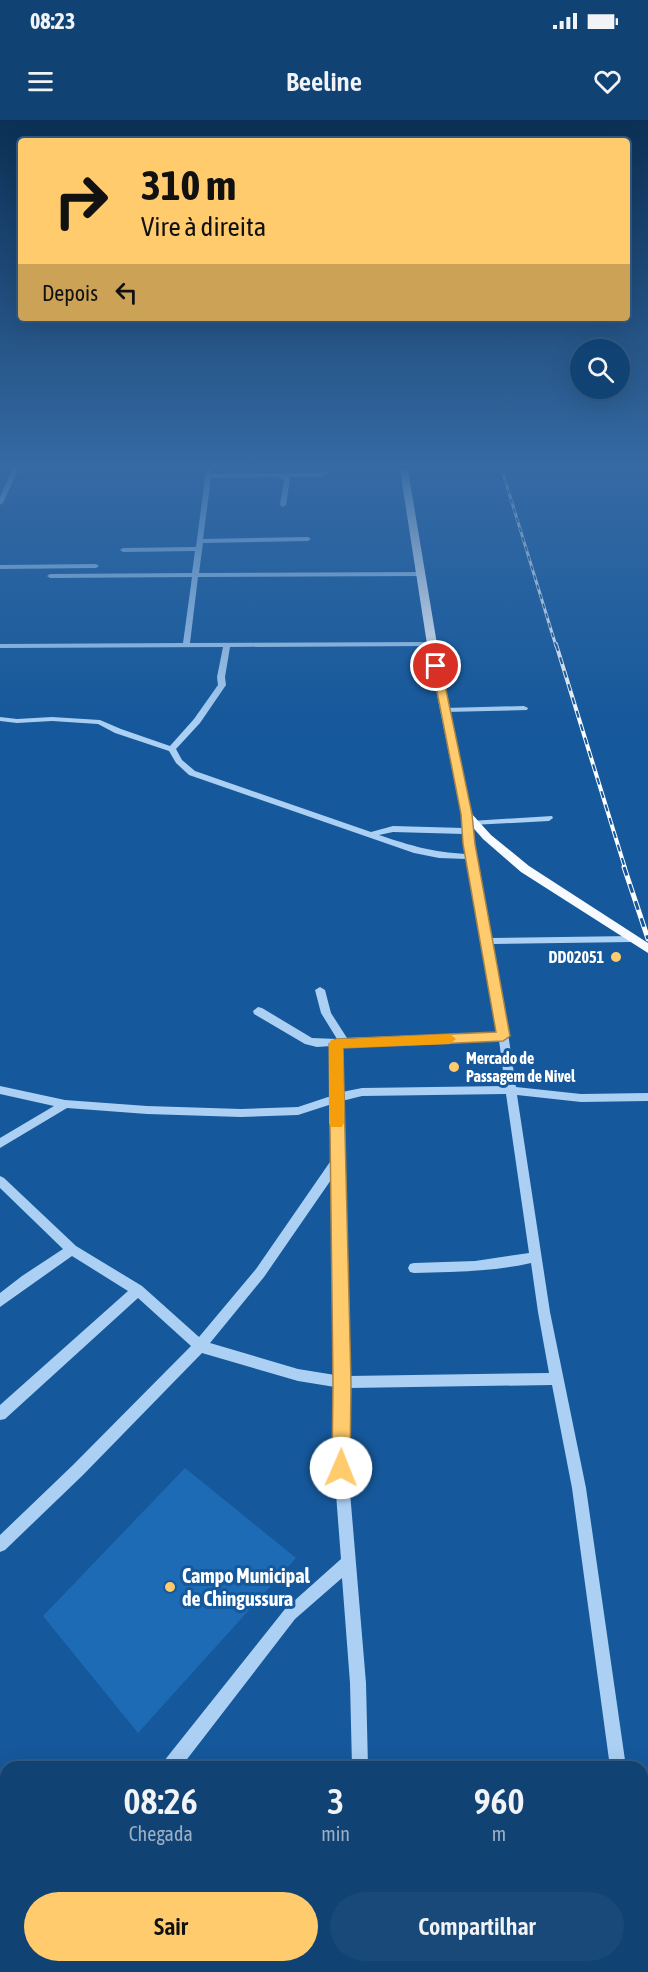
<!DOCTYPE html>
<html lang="pt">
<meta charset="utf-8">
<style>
body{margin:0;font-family:"Asap Condensed",sans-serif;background:#194979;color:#f1f3f6;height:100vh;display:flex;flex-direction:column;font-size:22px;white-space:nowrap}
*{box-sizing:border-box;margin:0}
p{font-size:20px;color:#9cb0c5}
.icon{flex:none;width:33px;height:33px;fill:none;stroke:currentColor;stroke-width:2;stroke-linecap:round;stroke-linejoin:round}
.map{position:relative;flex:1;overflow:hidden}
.panel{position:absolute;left:0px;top:1641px;width:648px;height:212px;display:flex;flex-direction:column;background:#104274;border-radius:18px 18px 0 0;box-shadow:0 6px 24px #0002,0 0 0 2px #305b86}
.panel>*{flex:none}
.top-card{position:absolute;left:18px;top:18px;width:612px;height:183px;border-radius:6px;box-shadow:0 6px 24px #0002,0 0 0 2px #305b86;background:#ffcb6d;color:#111;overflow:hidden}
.fabs{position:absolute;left:570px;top:219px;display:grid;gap:12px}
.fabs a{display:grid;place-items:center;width:60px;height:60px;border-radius:50%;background:#104274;box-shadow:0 6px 24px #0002,0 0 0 2px #305b86;font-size:30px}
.pin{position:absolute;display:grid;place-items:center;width:51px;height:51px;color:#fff;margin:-26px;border:3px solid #fff;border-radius:50%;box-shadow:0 2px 6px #0007}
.me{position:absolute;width:66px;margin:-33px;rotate:1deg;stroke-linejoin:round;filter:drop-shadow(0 0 4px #0008)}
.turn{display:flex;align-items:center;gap:21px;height:126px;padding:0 24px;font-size:27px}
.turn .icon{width:78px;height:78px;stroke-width:2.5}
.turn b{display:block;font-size:42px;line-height:51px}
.then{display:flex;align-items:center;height:57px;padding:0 24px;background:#0003;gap:12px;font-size:22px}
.eta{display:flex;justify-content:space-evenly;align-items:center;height:102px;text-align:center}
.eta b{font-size:36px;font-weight:600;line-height:42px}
.button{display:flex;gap:12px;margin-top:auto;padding:12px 24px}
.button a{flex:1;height:69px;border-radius:36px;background:#ffcb6d;color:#111;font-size:24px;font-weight:600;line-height:69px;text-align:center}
.button a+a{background:#194979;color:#f1f3f6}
.status{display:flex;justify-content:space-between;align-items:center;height:42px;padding:0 30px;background:#104274;direction:ltr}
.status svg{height:16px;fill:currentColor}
header{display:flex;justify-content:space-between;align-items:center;height:78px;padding:0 24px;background:#104274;font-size:27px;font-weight:600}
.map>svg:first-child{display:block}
.green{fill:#1e6bb5}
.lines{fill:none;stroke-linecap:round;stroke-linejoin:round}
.minor{fill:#abd0f3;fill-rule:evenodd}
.major{fill:#f7faff;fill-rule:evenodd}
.rail-far2-casing{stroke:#fff;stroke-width:3}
.rail-far1-casing{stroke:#fff;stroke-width:4}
.rail-casing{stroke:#fff;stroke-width:5}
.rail-far2{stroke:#15589b;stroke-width:1.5;stroke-dasharray:5;stroke-linecap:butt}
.rail-far1{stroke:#15589b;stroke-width:2;stroke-dasharray:7;stroke-linecap:butt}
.rail{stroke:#15589b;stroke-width:3;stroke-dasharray:9;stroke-linecap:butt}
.shaded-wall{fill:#194e82}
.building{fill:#2470ba;stroke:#194e82;stroke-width:1.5}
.route{fill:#ffcb6d;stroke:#a68447;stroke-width:1.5}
.slow{fill:#f59e0b}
.poi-dot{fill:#ffcb6d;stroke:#15589b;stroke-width:2}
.labels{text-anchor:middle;stroke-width:6;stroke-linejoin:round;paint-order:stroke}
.poi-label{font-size:16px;font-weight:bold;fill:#fff;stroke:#15589b;text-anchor:end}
.near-poi-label{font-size:20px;font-weight:bold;fill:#fff;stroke:#15589b;text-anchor:start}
</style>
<div class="status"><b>08:23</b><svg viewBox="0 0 49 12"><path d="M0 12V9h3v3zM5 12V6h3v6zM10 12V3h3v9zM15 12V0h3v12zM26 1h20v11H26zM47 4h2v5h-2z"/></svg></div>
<header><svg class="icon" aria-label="menu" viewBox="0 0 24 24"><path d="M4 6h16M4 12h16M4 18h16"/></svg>Beeline<svg class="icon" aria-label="heart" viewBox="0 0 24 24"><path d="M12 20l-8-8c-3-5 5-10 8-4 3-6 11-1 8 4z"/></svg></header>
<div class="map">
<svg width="648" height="1852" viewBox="0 0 648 1852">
<rect width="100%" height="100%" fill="#15589b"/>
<path class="green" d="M 185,1348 L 296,1438 L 138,1613 L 43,1496 Z"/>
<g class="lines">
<path class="minor" d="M 12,350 L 18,350 L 3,383 L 0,385 L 0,377 Z
M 206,350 L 212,350 L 211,354 L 321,353 L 325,350 L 332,350 L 322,357 L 287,357 L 290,359 L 286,385 L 283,387 L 280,385 L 284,360 L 277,357 L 211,358 L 203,419 L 308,417 L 311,419 L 308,421 L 203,423 L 199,453 L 422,452 L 425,454 L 422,456 L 198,457 L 190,523 L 432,522 L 436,524 L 432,526 L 230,527 L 225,557 L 226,565 L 200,603 L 176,629 L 182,640 L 195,651 L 371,712 L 393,706 L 463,708 L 462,694 L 466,691 L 470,694 L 471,701 L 552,696 L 553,698 L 549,701 L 472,705 L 475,737 L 491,818 L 632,816 L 637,819 L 632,822 L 492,824 L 502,873 L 516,967 L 581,974 L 648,973 L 648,981 L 581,982 L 517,975 L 550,1192 L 586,1368 L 626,1647 L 610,1647 L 572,1368 L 552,1265 L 349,1268 L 348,1348 L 366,1563 L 368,1647 L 352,1647 L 350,1563 L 342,1458 L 295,1499 L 181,1647 L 162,1647 L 164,1641 L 285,1489 L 341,1439 L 334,1348 L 335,1267 L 298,1261 L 202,1233 L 83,1355 L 5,1430 L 0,1432 L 0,1415 L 73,1345 L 191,1226 L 138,1178 L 5,1299 L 0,1300 L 0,1285 L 128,1171 L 72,1136 L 0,1187 L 0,1173 L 22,1156 L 63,1129 L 0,1068 L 0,1056 L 4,1058 L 76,1126 L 142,1166 L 199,1217 L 256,1149 L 332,1039 L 332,984 L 298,995 L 241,997 L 147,994 L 67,988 L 0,1028 L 0,1018 L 54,986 L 0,974 L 0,966 L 65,980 L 147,986 L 241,989 L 298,987 L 331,976 L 331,926 L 317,927 L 305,924 L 254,894 L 253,891 L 258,887 L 262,888 L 312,918 L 337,919 L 321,893 L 315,870 L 320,867 L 325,870 L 331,893 L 347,918 L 498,912 L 492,873 L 467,739 L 439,738 L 414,733 L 189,655 L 176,643 L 169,631 L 115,613 L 98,604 L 52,601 L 17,603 L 0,601 L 0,597 L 17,599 L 52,597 L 100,600 L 121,609 L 170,626 L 194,599 L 218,565 L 217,557 L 223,527 L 0,528 L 0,524 L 183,523 L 192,457 L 50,458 L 47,456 L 50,454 L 192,453 L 195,431 L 123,432 L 120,430 L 123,428 L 196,427 ZM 393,712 L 464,714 L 466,734 C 432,732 412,726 379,715 ZM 499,920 L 505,966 L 362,968 L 342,972 L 341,926 ZM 506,974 L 529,1133 L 475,1141 L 414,1143 L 410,1144 L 408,1148 L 410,1152 L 414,1153 C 453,1152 492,1152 531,1143 L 538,1192 L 549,1253 L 349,1256 L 342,981 L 362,976 ZM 333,1057 L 335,1255 L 298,1249 L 210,1223 L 264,1157 Z
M 0,445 L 96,444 L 99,446 L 96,448 L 0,449 Z
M 524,586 L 528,588 L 527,590 L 445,592 L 441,590 L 445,588 Z
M 642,1810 L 648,1812 L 648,1852 L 638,1852 L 637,1846 L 642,1846 Z
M 28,1846 L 47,1846 L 45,1852 L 26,1852 Z
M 394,1846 L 412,1846 L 413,1852 L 395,1852 Z"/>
<path class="major" d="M 400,350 L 408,350 L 437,524 L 471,693 L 491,715 L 529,746 L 648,823 L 648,833 L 521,752 L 483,719 L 461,694 L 427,524 Z"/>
<g class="rail-far2-casing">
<path id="rail-far2" d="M 502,350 L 556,526"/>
</g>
<g class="rail-far1-casing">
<path id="rail-far1" d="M 556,524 L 625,748"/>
</g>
<g class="rail-casing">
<path id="rail" d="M 624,747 L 648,819"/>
</g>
<use href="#rail-far2" class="rail-far2"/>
<use href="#rail-far1" class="rail-far1"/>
<use href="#rail" class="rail"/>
</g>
<path class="shaded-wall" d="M 6,1846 L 14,1846 L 10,1852 L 1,1852 Z"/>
<path class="building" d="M 0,1799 L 6,1806 L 6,1846 L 1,1852 L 0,1852 Z"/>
<linearGradient id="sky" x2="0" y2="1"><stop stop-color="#0c3055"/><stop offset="0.57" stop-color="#356aa4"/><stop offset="1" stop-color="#356aa4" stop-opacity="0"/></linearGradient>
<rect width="648" height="609" fill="url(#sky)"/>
<path class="route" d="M 436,543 L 441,546 L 472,694 L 475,724 L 510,916 L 503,921 L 343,928 L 351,1263 L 350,1348 L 348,1354 L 341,1357 L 335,1354 L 332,1348 L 333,1263 L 329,924 L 336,919 L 496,912 L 463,724 L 461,694 L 432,546 Z"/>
<path class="slow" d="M 450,914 L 456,919 L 450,924 L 343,928 L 344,1003 L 342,1007 L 331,1007 L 329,1003 L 329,924 L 331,920 Z"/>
<g class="poi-dot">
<circle cx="616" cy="837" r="6"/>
<circle cx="454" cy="947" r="6"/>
<circle cx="170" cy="1467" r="6"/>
</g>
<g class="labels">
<g class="poi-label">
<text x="604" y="843">DD02051</text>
<text x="466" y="944" text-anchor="start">Mercado de<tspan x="466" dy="18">Passagem de Nivel</tspan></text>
</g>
<g class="near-poi-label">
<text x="182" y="1463">Campo Municipal<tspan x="182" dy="23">de Chingussura</tspan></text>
</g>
</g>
</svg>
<div class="fabs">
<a><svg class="icon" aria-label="search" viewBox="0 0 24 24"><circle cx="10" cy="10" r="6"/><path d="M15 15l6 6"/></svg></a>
</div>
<div class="pin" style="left:436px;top:546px;background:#d93025"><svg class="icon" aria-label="arrive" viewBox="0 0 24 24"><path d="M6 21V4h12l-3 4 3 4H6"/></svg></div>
<svg class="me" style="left:341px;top:1348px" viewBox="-20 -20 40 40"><circle r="19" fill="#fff"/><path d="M0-13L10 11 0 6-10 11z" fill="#ffcb6d"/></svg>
<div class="top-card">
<div class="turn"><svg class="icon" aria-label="right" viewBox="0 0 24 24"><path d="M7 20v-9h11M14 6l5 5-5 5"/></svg><div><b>310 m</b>Vire à direita</div></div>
<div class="then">Depois<svg class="icon" aria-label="left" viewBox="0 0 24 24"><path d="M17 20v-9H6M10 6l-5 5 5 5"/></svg></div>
</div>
<section class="panel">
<div class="eta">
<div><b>08:26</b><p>Chegada</p></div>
<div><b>3</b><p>min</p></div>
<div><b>960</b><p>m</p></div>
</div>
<div class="button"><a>Sair</a><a>Compartilhar</a></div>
</section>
</div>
